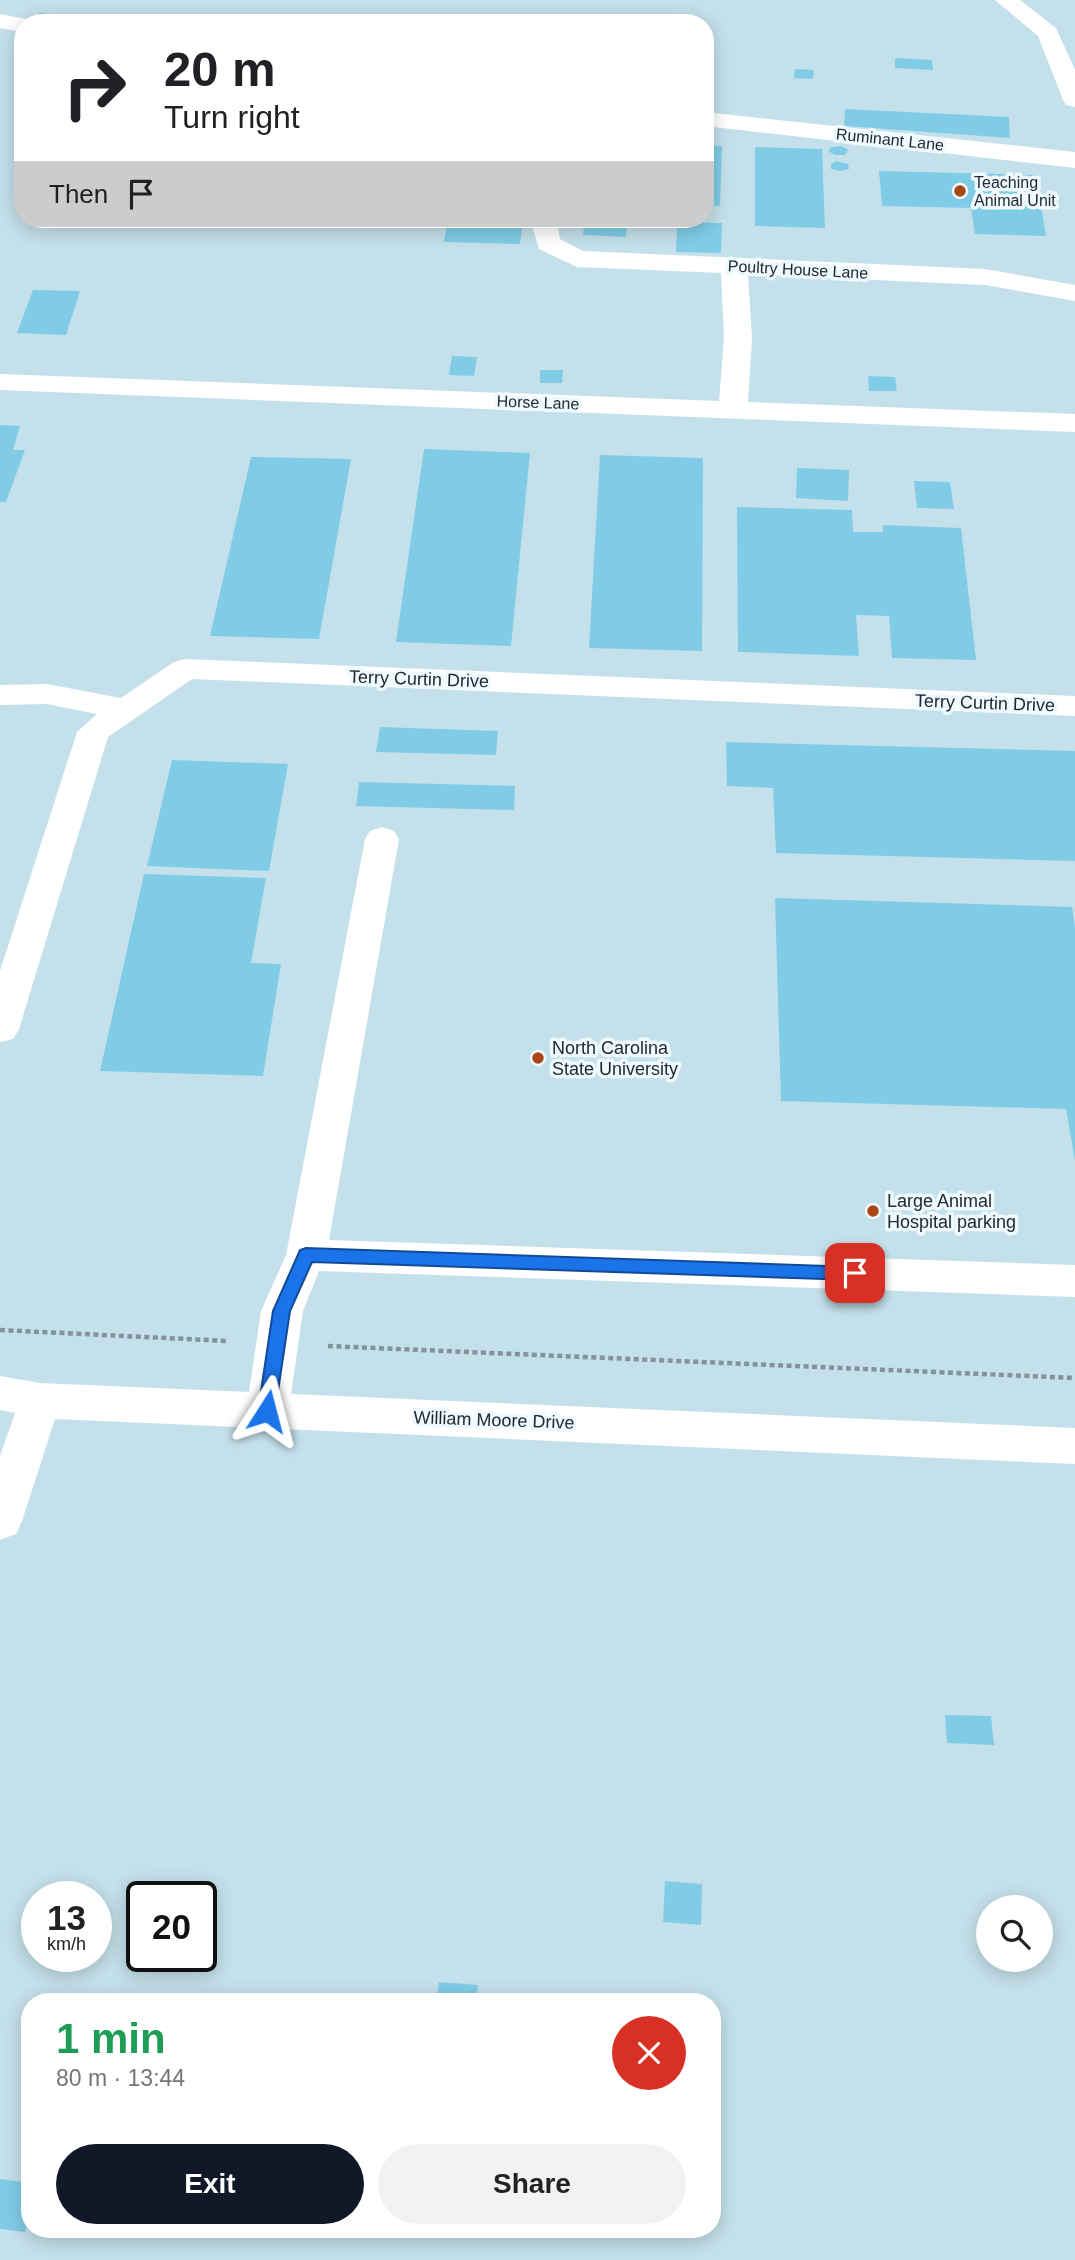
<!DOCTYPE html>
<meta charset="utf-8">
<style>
body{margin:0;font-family:Arial,sans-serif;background:#f2f2f2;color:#202124;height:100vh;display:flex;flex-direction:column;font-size:26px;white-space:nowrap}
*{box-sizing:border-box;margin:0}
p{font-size:23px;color:#757577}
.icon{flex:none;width:38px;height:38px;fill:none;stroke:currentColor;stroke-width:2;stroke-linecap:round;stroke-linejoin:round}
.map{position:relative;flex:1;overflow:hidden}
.side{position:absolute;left:21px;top:1993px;width:700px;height:245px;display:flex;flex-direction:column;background:#fff;border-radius:28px;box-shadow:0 4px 18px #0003}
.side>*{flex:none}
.guide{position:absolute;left:14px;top:14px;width:700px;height:214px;border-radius:28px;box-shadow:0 4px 18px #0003;background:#fff;color:#202124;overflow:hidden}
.buttons{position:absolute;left:976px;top:1895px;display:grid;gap:14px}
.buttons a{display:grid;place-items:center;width:77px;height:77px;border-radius:50%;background:#fff;box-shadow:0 4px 18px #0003;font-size:35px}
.speed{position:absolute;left:21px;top:1881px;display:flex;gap:14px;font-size:35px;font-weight:700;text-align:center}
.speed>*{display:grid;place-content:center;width:91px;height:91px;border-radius:50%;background:#fff;box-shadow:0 4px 18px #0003;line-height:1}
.speed small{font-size:18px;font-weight:400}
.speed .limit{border:4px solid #111;border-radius:10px;background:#fff;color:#111}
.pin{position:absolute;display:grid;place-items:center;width:60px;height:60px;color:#fff;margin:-30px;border-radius:14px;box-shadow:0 4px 10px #0006}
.me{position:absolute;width:77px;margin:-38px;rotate:9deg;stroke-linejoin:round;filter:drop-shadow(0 0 5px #0008)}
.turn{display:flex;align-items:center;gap:24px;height:147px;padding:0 35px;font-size:32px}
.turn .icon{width:91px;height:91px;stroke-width:2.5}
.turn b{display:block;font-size:49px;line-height:60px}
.then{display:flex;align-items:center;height:66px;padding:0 35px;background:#0003;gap:14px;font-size:26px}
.round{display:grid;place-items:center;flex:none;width:74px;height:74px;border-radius:37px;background:#f2f2f2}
.overview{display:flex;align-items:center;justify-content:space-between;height:119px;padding:0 35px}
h1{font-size:42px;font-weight:600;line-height:52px;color:#1e9e55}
.action{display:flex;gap:14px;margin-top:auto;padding:14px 35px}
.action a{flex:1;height:80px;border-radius:42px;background:#111827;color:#fff;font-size:28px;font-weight:600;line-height:80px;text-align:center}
.action a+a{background:#f2f2f2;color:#202124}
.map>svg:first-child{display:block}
.built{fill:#c4e0ea;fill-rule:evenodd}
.building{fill:#80cce7}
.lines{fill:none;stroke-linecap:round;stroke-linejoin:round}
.path{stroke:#859399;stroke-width:4.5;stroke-dasharray:5 3.5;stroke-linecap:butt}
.minor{fill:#fff;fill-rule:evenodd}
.route{fill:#1a73e8;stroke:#114b97;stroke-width:2}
.poi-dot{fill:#aa4615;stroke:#eefaff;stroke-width:2.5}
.labels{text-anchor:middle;stroke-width:7;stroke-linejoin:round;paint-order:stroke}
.far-street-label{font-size:16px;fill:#232a2d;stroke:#eefaff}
.far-poi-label{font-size:16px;fill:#232a2d;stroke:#eefaff;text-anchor:start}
.street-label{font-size:18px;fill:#232a2d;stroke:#eefaff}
.poi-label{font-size:18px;fill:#232a2d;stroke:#eefaff;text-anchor:start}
</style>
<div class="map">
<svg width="1075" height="2260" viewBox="0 0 1075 2260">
<rect width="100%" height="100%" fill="#daeef6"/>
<path class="built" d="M 0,0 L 1075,0 L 1075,2260 L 0,2260 ZM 23,23 L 705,23 L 705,219 L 23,219 ZM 37,1897 L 96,1897 L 96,1956 L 37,1956 ZM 142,1897 L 201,1897 L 201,1956 L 142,1956 ZM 989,1908 L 1041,1908 L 1041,1960 L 989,1960 ZM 30,2002 L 712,2002 L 712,2230 L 30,2230 Z"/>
<path class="building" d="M 40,13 L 94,21 L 94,23 L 29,23 Z
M 895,58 L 932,60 L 933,70 L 895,68 Z
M 795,69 L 814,70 L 813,79 L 794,78 Z
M 845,109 L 1009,117 L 1010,138 L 844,126 Z
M 705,145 L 722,146 L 720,206 L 705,206 Z
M 841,146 L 848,150 L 845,155 L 835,155 L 828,151 L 831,147 Z
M 755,147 L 822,149 L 825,228 L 755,226 Z
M 836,161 L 848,164 L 849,169 L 841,171 L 831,169 L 831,164 Z
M 879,171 L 1036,175 L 1046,236 L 975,234 L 971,208 L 882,206 Z
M 448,219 L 523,219 L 520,244 L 444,242 Z
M 585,219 L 627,219 L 626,237 L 583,235 Z
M 677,222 L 722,223 L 721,253 L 676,252 Z
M 33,290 L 80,291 L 66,335 L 17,333 Z
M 452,356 L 477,357 L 474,376 L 449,375 Z
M 540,370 L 563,370 L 562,383 L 540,383 Z
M 868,376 L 895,377 L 897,391 L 869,391 Z
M 0,425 L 20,426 L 13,450 L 25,450 L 6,502 L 0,502 Z
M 424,449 L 530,453 L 511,646 L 396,642 Z
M 600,455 L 703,458 L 702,651 L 589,648 Z
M 251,457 L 351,459 L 319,639 L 210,636 Z
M 797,468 L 849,470 L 848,501 L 796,498 Z
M 914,481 L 950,482 L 954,509 L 917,508 Z
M 737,507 L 852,510 L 853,532 L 883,532 L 883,525 L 961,528 L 976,660 L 892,658 L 889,616 L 856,615 L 859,656 L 738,652 Z
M 380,727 L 498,731 L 496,755 L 376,752 Z
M 726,742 L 1075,751 L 1075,861 L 776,853 L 773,788 L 727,786 Z
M 172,760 L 288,764 L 269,871 L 147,866 Z
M 359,782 L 515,786 L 514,810 L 356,806 Z
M 144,874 L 266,878 L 251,963 L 281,964 L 263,1076 L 100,1071 Z
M 775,898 L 1072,907 L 1075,927 L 1075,1161 L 1066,1109 L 781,1101 Z
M 945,1715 L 991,1716 L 994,1745 L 947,1743 Z
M 665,1881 L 702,1884 L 701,1925 L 663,1922 Z
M 439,1982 L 478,1985 L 476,2002 L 436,2002 Z
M 0,2179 L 30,2183 L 30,2210 L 25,2232 L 0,2229 Z"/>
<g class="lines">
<path class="path" d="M 0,1330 L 228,1341
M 328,1346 L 1075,1378"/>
<path class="minor" d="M 995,0 L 1020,0 L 1056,28 L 1075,70 L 1075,107 L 1066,105 L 1063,100 L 1038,36 Z
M 0,14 L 31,20 L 33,23 L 23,23 L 23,32 L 0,28 Z
M 705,112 L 1075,152 L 1075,168 L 705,126 Z
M 530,219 L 556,219 L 560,239 L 583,251 L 985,269 L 1075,285 L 1075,301 L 985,285 L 748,274 L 752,338 L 748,402 L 1075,414 L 1075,432 L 0,390 L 0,374 L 719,401 L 724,338 L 721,273 L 577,267 L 539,249 Z
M 185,659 L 1075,696 L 1075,716 L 192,679 L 108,737 L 19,1029 L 13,1039 L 0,1042 L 0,971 L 77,732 L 97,714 L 47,704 L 0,705 L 0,685 L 47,684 L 121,698 L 174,662 Z
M 382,827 L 394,831 L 399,839 L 329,1240 L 1075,1265 L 1075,1297 L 319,1271 L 303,1311 L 291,1394 L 1075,1428 L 1075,1464 L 55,1419 L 22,1521 L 16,1534 L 0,1540 L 0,1456 L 15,1413 L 0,1410 L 0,1376 L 40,1383 L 249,1392 L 261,1311 L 286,1255 L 365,839 L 370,831 Z"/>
</g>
<path class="route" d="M 306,1248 L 855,1267 L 864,1273 L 855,1280 L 312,1262 L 290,1311 L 275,1411 L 267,1418 L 258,1411 L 273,1311 L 300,1250 Z"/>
<g class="poi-dot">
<circle cx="960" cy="191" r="7"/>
<circle cx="538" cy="1058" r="7"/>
<circle cx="873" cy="1211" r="7"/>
</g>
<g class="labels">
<g class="far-street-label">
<text transform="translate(890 139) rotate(6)" y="6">Ruminant Lane</text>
<text transform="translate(798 269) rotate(3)" y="6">Poultry House Lane</text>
<text transform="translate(538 402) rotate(2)" y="6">Horse Lane</text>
</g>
<g class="far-poi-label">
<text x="974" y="188">Teaching<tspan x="974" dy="18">Animal Unit</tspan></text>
</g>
<g class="street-label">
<text transform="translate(419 679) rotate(2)" y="6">Terry Curtin Drive</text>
<text transform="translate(985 703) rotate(2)" y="6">Terry Curtin Drive</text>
<text transform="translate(494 1420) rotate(2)" y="6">William Moore Drive</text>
</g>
<g class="poi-label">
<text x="552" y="1054">North Carolina<tspan x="552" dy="21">State University</tspan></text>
<text x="887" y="1207">Large Animal<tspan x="887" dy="21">Hospital parking</tspan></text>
</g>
</g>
</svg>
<div class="buttons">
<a><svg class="icon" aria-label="search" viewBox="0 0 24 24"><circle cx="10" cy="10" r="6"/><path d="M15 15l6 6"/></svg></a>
</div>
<div class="speed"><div>13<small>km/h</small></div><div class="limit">20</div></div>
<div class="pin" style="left:855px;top:1273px;background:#d93025"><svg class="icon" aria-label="arrive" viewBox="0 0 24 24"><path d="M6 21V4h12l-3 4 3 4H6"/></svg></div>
<svg class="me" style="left:267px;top:1411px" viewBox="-20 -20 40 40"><path d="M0-17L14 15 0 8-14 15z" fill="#1a73e8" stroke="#fff" stroke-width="4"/></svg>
<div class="guide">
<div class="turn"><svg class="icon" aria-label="right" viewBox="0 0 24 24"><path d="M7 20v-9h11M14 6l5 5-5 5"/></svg><div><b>20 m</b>Turn right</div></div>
<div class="then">Then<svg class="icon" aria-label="arrive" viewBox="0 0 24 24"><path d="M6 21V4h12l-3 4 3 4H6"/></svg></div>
</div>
<section class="side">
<div class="overview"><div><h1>1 min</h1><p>80 m · 13:44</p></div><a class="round" style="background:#d93025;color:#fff"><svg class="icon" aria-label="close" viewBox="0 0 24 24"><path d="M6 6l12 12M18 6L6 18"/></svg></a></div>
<div class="action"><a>Exit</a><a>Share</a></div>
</section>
</div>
